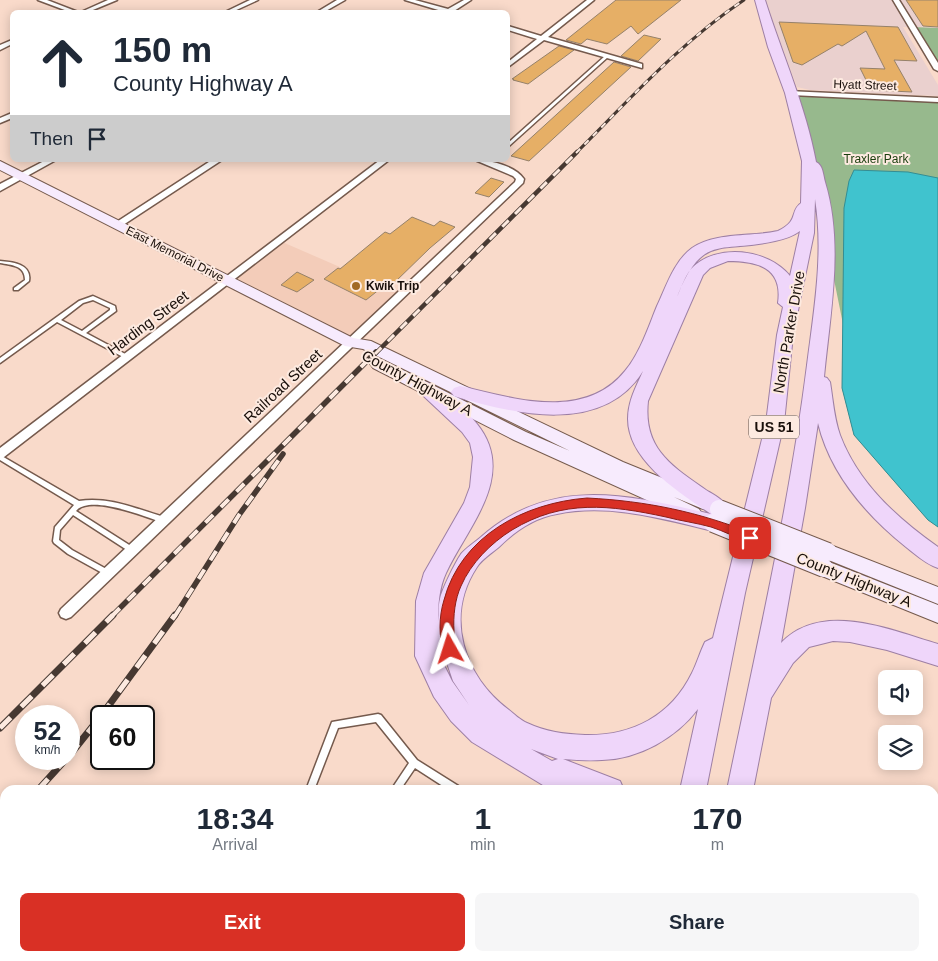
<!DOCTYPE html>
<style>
body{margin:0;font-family:Helvetica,sans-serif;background:#f6f6f7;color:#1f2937;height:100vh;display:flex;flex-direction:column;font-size:19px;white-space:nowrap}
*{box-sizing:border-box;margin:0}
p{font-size:16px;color:#747a83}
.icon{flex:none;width:28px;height:28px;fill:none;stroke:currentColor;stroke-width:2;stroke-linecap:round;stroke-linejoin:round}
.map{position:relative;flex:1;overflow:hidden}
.drawer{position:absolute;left:0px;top:785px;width:939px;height:176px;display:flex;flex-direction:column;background:#fff;border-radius:15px 15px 0 0;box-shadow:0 2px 12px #0003}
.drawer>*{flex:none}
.guide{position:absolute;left:10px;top:10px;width:500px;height:152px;border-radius:8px;box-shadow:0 2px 12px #0003;background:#fff;color:#1f2937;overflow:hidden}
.tools{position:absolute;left:878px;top:670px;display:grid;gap:10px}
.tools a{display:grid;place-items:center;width:45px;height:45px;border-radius:8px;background:#fff;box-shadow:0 2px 12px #0003;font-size:25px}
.speed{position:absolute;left:15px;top:705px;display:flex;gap:10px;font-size:25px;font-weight:700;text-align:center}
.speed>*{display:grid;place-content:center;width:65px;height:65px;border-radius:50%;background:#fff;box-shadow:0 2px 12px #0003;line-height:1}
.speed small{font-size:12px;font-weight:400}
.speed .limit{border:2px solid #111;border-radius:8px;background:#fff;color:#111}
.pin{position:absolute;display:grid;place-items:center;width:42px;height:42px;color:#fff;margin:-21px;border-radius:10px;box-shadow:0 2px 8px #0006}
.me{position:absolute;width:55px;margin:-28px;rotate:354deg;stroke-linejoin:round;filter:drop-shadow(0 0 4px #0008)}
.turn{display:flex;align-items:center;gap:18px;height:105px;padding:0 20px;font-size:22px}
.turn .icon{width:65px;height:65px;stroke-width:2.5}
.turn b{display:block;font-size:35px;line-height:42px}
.then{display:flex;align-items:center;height:48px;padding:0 20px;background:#0003;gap:10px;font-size:19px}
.eta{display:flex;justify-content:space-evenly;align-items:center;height:85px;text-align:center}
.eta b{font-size:30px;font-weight:700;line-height:35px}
.cta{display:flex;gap:10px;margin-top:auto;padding:10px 20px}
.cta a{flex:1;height:58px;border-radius:8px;background:#d93025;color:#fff;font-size:20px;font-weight:700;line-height:58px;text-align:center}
.cta a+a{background:#f6f6f7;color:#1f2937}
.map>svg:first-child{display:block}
.built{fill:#f3ccb9}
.industrial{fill:#ead0ce}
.green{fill:#97b98d}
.water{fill:#40c3ce;stroke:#348d93}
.building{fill:#e6af66;stroke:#95816a}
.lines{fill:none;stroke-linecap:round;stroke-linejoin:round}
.lane-casing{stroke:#755a4d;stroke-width:3}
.street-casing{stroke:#755a4d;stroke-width:3}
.secondary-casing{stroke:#755a4d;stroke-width:2}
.primary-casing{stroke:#9d7fa4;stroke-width:2}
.lane{fill:#fff;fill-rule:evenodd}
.street{fill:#fff;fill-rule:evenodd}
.secondary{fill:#f7ebfd;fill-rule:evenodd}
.primary{fill:#efd6fa;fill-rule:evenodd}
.rail-far3-casing{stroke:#473932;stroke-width:3}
.rail-far2-casing{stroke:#473932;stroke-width:4.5}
.rail-far1-casing{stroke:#473932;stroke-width:5.5}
.rail-casing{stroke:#473932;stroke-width:7}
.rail-far3{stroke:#fdeae0;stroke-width:2;stroke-dasharray:6;stroke-linecap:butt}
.rail-far2{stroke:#fdeae0;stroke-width:3;stroke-dasharray:9;stroke-linecap:butt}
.rail-far1{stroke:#fdeae0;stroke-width:4;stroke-dasharray:11;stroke-linecap:butt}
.rail{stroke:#fdeae0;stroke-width:5;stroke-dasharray:15;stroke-linecap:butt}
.secondary-bridge-casing{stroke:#755a4d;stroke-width:20;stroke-linecap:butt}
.secondary-bridge{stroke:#f7ebfd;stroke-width:18}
.route{fill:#d93025;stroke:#8d1f18}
.poi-dot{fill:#a16a25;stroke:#fdeae0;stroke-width:2}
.labels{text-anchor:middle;stroke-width:4;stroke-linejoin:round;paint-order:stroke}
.far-street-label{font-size:12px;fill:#190f0a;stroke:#fdeae0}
.far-park-label{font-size:12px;fill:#193c0c;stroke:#fdeae0}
.far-poi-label{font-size:12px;font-weight:bold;fill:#190f0a;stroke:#fdeae0;text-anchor:start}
.shield{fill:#fdeae0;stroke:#5d514a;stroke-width:1}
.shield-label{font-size:14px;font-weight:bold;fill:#190f0a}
.street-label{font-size:15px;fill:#190f0a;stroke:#fdeae0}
</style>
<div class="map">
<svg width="938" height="961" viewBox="0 0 938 961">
<rect width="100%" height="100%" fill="#f9daca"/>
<path class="built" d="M 280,241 L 402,294 L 350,343 L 227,281 Z"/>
<path class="industrial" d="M 765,0 L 938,0 L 938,28 L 903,27 L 938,85 L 938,96 L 810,90 L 797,87 Z"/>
<path class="green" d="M 913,27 L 938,28 L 938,69 Z
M 791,93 L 938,100 L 938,527 L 928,520 L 854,435 L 842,388 L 843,324 L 827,245 Z"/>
<path class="water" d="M 854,170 L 908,172 L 938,178 L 938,527 L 928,520 L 854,435 L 842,388 L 844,208 L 849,181 Z"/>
<path class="building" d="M 616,0 L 681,0 L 638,34 L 631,26 L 607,44 L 587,39 L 581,44 L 566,40 Z
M 906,0 L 938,0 L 938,27 L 923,26 Z
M 779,22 L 898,27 L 917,61 L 894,60 L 912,92 L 871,90 L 860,68 L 885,69 L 866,31 L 842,46 L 838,44 L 802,65 L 793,62 Z
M 644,35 L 661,39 L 638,61 L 621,56 Z
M 559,46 L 574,50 L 528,84 L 513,80 L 514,79 L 512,79 Z
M 614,62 L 631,67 L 529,161 L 511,156 Z
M 491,178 L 504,182 L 489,197 L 475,193 Z
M 412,217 L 434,226 L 440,221 L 455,227 L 430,248 L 394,283 L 390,281 L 366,300 L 324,279 L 338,268 L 340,269 L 385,232 L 390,234 Z
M 297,272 L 314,280 L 297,292 L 281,285 Z"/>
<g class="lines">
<g class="lane-casing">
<path id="lane" d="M 605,56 L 608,57 L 509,146 L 508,146 L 508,143 Z
M 0,261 C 13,262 32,264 29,281 L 18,290 L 14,290 L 14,288 L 25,280 C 25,265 11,265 0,263 Z
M 93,296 L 115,306 L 116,311 L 86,333 L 129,356 L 130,357 L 129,358 L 125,358 L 57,322 L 0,363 L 0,358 L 79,301 ZM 93,300 L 110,308 L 110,310 L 82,331 L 61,320 L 83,303 Z
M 0,455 L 79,501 C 108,496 137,509 164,517 L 166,518 L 167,520 L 166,522 L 164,523 C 146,517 90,494 76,511 L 134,548 L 135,550 L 134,552 L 132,553 L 130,552 L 73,515 L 60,530 L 59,540 L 72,550 L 110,571 L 111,573 L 110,575 L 108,576 L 106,575 L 68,554 L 54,543 L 53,541 L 55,527 L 74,505 L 0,460 Z
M 378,714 L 381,715 L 417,760 L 460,787 L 461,790 L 449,790 L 415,768 L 400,790 L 391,790 L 409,763 L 376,722 L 338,728 L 314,790 L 306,790 L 332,722 Z
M 87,956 L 97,956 L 94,961 L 84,961 Z
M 182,956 L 206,956 L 209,958 L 211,961 L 188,961 L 184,959 Z
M 260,956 L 270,956 L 271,961 L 261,961 Z
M 340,956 L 350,956 L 351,961 L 341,961 Z"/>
</g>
<g class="street-casing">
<path id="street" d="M 38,0 L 47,0 L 78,12 L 70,12 Z
M 108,0 L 117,0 L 88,12 L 81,12 Z
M 250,0 L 258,0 L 232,12 L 225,12 Z
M 337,0 L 345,0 L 324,12 L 317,12 Z
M 405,0 L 415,0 L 448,9 L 464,0 L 471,0 L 454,11 L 455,12 L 445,12 Z
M 587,0 L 594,0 L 548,37 L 642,64 L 642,68 L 544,40 L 508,67 L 508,62 L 537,39 L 508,30 L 508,26 L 541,36 Z
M 893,0 L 899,0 L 938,63 L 938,71 L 934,69 Z
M 12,40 L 12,44 L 0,50 L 0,45 Z
M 788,91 L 938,98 L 938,102 L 791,95 L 787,93 Z
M 12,113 L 12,118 L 0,123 L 0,118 Z
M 46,160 L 56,160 L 0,191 L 0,184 Z
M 212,160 L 222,160 L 120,227 L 114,227 L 112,225 Z
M 380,160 L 389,160 L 4,457 L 0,459 L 0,448 Z
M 475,160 C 491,160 515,166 524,179 L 523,183 L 71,617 L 66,619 L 61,617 L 59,613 L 61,609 L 515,182 L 516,179 L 513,176 Z"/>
</g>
<g class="secondary-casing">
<path id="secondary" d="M 0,161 L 353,338 L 371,341 L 623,462 L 709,497 L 712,502 L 709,507 L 703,509 L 674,497 L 699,509 L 702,514 L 699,519 L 693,521 L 514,440 L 373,368 L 370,364 L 373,360 L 378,359 L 383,360 L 526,432 L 570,451 L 363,349 L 345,346 L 0,170 Z
M 828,544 L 938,587 L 938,604 L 821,557 L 819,552 L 821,547 Z
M 824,560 L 938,605 L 938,623 L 817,574 L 814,568 L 817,562 Z"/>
</g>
<g class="primary-casing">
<path id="primary" d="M 755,0 L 765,0 C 782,54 806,107 816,162 C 823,165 823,175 825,182 C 844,244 830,314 824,377 L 827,378 L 830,382 C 833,400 834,418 840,435 C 858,483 897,518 938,547 L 938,568 C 926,564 916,555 906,547 C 866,515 830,473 818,423 L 805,508 L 781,643 C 822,600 890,630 938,644 L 938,666 L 887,650 L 850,642 L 833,641 L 809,647 L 793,663 L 771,698 L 753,790 L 727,790 C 756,649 789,508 807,365 C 814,310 824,253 815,199 L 814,233 L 793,335 L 784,423 L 745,593 L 706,790 L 680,790 L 698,709 C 676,738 639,759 602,760 C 589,761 576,760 563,759 L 620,781 L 624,790 L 551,790 L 472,742 L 451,721 L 434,697 L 415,656 L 416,601 L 424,573 L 464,503 L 470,487 L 473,457 L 470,443 L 462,432 L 415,388 L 418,384 L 424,382 L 430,384 C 445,396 465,408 477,424 C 518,475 468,526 446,573 C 439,588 438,605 438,621 C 439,614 438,606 440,599 C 442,589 455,563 461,554 C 466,548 475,542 481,537 C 551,475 629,495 711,514 C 680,493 628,461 628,419 C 628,401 636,387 643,371 C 603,436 513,414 454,396 L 451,392 L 454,388 L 460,386 C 512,398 584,422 625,371 C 640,353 648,328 657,306 C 666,287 674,261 692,248 C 715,232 751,237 778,231 C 800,220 789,212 801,203 L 802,161 L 785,93 L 768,47 ZM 800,231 L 790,276 C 768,249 717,242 691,269 C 685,276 681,288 677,297 C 703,232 720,254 775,241 C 784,239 792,237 800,231 ZM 728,261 C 758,261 783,268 778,303 L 783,307 L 777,335 L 766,423 L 713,638 L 705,642 C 700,652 697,663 692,673 C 671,716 632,736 585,735 C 564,734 546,732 527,723 C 520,720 514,714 509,710 C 464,676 444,617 477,567 C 482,559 492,553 499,547 C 515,531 534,518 557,514 C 609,503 663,519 713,531 L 720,529 L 723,523 L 720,517 L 726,515 L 729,509 C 724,500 714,495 706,490 C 670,465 643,448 648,401 L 703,275 L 710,268 ZM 439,639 L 453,681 L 469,705 L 452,681 L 439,655 ZM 531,749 L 558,759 L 552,761 Z
M 640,956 L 670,956 L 669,961 L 639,961 Z
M 692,956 L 722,956 L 721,961 L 691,961 Z"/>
</g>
<use href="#lane" class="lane"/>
<use href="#street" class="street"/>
<use href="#secondary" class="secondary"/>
<use href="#primary" class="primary"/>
<g class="rail-far3-casing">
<path id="rail-far3" d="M 576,153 C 629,100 681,42 744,0"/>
</g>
<g class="rail-far2-casing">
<path id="rail-far2" d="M 375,354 L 577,152"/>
</g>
<g class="rail-far1-casing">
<path id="rail-far1" d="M 112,616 L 376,352
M 175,616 L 239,515 L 283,454"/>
</g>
<g class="rail-casing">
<path id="rail" d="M 101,716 L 175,615
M 0,728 L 113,615
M 69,756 L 101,716
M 38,790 L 66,759
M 0,832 L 5,827"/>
</g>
<use href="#rail-far3" class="rail-far3"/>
<use href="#rail-far2" class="rail-far2"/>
<use href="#rail-far1" class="rail-far1"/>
<use href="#rail" class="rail"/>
<g class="secondary-bridge-casing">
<path id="secondary-bridge" d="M 719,509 L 828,552
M 713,523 L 824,568"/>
</g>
<use href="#secondary-bridge" class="secondary-bridge"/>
</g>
<path class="route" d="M 587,498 C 647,501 699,512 754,534 L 756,538 L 754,541 L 750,543 C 737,538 724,531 711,527 C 697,523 681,521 666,517 C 610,505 563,499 512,530 C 491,543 471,563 461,586 C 455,599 453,616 454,631 C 454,638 458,646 455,653 L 450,655 L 445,653 C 438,638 439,616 444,600 C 461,536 524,503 587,498 Z"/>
<circle class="poi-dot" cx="356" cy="286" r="5"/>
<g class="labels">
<g class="far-street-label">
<text transform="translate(865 85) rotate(2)" y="4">Hyatt Street</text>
<text transform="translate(175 254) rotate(27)" y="4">East Memorial Drive</text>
</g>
<g class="far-park-label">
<text x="876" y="163">Traxler Park</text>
</g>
<g class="far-poi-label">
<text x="366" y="290">Kwik Trip</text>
</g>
<rect class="shield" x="749" y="415.5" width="50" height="23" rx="4"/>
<g class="shield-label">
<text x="774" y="432">US 51</text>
</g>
<g class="street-label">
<text transform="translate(148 323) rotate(-37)" y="5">Harding Street</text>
<text transform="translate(789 332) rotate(-80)" y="5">North Parker Drive</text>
<text transform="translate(417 383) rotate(28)" y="5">County Highway A</text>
<text transform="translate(283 386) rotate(-43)" y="5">Railroad Street</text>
<text transform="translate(854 580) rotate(22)" y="5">County Highway A</text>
</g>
</g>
</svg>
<div class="tools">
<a><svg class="icon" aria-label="sound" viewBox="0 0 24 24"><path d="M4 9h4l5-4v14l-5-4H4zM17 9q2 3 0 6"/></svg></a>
<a><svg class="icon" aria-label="layers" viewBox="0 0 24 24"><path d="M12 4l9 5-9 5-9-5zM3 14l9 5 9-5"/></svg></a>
</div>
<div class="speed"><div>52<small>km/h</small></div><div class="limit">60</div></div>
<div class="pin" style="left:750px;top:538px;background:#d93025"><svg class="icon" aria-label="arrive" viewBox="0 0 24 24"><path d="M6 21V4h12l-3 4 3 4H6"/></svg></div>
<svg class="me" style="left:450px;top:649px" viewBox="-20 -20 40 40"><path d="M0-17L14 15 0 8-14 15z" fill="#d93025" stroke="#fff" stroke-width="4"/></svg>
<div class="guide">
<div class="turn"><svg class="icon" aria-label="ahead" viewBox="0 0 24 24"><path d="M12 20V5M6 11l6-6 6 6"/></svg><div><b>150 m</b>County Highway A</div></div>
<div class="then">Then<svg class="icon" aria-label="arrive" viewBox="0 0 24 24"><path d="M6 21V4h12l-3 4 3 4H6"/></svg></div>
</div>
<section class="drawer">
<div class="eta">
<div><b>18:34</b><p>Arrival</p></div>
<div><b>1</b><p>min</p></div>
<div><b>170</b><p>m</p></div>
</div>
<div class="cta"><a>Exit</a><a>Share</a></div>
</section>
</div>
